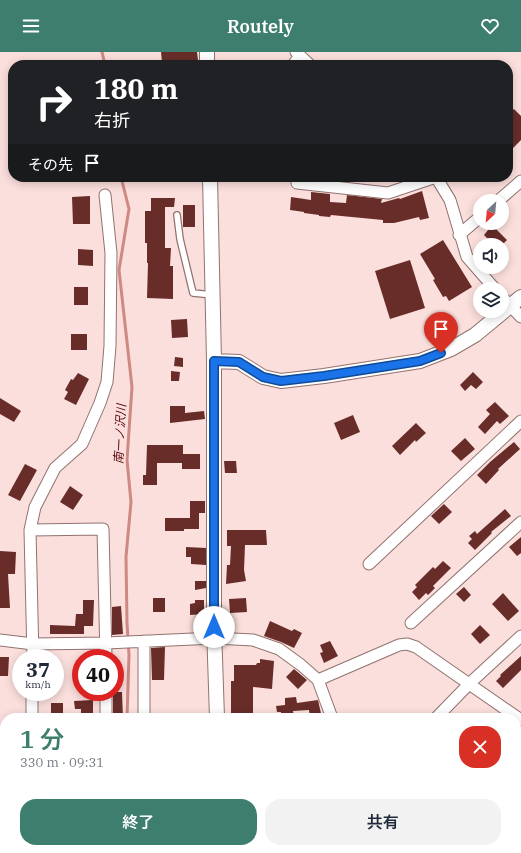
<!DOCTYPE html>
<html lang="ja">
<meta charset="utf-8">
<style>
body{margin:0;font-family:"IBM Plex Serif","Noto Sans JP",serif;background:#f2f2f3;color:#1f2937;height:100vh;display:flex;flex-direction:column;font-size:15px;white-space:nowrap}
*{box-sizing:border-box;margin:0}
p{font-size:13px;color:#747a83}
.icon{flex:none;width:22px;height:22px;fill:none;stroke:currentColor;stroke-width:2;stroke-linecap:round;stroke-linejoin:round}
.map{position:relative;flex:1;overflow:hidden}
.side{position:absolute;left:0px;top:661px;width:521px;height:140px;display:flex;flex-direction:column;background:#fff;border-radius:16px 16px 0 0;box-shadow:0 2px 10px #0003}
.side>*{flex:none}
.top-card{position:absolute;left:8px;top:8px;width:505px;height:122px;border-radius:16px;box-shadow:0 2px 10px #0003;background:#202124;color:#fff;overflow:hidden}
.needle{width:26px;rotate:206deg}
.fabs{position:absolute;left:473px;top:142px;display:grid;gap:8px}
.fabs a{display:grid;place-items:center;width:36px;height:36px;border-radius:50%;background:#fff;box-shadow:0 2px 10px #0003;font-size:20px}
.speed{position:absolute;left:12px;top:597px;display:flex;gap:8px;font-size:20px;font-weight:700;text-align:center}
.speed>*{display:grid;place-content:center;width:52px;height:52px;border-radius:50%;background:#fff;box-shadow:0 2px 10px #0003;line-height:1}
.speed small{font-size:10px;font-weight:400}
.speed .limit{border:6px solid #d22;background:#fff;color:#111}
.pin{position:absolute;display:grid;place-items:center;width:34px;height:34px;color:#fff;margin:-41px -17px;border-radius:50% 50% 50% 0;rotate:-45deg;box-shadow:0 0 4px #0007}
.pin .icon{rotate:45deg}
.me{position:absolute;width:44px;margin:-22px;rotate:0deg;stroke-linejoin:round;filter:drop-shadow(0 0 3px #0008)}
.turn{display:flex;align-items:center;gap:14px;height:84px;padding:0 20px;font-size:18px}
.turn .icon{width:52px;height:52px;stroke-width:2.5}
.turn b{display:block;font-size:28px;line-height:34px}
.then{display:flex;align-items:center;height:38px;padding:0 20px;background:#0003;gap:8px;font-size:15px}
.round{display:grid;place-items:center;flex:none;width:42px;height:42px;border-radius:16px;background:#f2f2f3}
.overview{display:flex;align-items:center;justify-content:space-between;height:68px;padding:0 20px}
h1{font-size:24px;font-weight:600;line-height:30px;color:#3d7e6e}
.primary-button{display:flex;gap:8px;margin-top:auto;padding:8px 20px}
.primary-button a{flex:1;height:46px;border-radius:16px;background:#3d7e6e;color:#fff;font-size:16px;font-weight:600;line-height:46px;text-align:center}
.primary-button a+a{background:#f2f2f3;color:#1f2937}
header{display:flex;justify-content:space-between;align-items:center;height:52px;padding:0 20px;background:#3d7e6e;color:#fff;font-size:18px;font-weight:600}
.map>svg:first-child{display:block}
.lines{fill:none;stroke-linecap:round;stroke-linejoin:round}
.stream{stroke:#ce8983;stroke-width:3}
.building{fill:#682d29}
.service-casing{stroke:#91726f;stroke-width:8}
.minor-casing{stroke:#91726f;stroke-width:13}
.tertiary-casing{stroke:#91726f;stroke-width:16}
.service{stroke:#fff;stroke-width:5.5}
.minor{stroke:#fff;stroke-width:11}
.tertiary{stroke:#fff;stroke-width:14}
.route-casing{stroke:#114b97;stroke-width:10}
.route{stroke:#1a73e8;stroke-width:7}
.labels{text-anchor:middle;stroke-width:4;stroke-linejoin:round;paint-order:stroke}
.water-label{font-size:12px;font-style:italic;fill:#5b060c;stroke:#fbdfdc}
</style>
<header><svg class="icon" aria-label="menu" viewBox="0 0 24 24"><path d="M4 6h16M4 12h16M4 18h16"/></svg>Routely<svg class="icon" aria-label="heart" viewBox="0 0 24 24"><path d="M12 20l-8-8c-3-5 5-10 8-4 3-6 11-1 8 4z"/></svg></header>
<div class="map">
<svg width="521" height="801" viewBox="0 0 521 801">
<rect width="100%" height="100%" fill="#fbdfdc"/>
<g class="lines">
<path class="stream" d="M 102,0 L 105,13
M 121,125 L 129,157 L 119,218 L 132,335 L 127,408 L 131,450 L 126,505 L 127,571 L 129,603 L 127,666
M 123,801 L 123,796"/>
</g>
<path class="building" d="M 161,0 L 197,0 L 198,8 L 162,10 Z
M 514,57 L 521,64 L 521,88 L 508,101 L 508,63 Z
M 422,139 L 429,166 L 420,168 L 419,165 L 394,171 L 383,171 L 383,168 L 331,163 L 330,165 L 319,164 L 319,163 L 304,161 L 304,160 L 290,158 L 291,145 L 311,148 L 311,140 L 330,142 L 330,150 L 346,151 L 347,143 L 382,147 L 381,151 L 399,146 L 400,147 Z
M 90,144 L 90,172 L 73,172 L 72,145 Z
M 151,146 L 175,146 L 174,155 L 165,155 L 165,196 L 171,196 L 170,214 L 173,214 L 173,247 L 147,246 L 148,211 L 147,211 L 147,191 L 145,191 L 145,159 L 151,159 Z
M 183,153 L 195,153 L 195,175 L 183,175 Z
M 492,173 L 507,188 L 502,193 L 494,193 L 484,183 Z
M 443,188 L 472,235 L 449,249 L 446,244 L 443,245 L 433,228 L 435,227 L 420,202 Z
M 78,197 L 93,198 L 93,214 L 78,213 Z
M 410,208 L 425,256 L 390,267 L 375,219 Z
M 74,235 L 88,235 L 88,253 L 74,253 Z
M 187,267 L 188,285 L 172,286 L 171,268 Z
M 71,282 L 87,282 L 87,298 L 71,298 Z
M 175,305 L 183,306 L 183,315 L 174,314 Z
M 171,319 L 180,320 L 179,329 L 171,329 Z
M 473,320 L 483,330 L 476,337 L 471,333 L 465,339 L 460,333 Z
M 78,321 L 89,327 L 76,353 L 64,347 L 68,340 L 65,338 L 71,327 L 73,328 Z
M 0,346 L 21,359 L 14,370 L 0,362 Z
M 495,350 L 509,364 L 500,372 L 497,369 L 485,382 L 478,375 L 490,362 L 486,358 Z
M 170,354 L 185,354 L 185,361 L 204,359 L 205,367 L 170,371 Z
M 353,363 L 360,380 L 341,388 L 334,371 Z
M 416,371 L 426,381 L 416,390 L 415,388 L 400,403 L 392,394 Z
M 465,386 L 475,397 L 461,409 L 451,399 Z
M 514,390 L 520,397 L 498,417 L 499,418 L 486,432 L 477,423 L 490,410 Z
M 147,393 L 183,393 L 183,402 L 200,402 L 200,417 L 182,417 L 182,411 L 157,411 L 157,433 L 143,433 L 143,423 L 146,423 Z
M 224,409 L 236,409 L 237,421 L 225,421 Z
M 25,412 L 37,418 L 20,449 L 8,443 Z
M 70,434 L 83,443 L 73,458 L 60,450 Z
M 190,449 L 205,449 L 205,461 L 199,461 L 199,477 L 184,477 L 184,479 L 165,479 L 165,466 L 190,466 Z
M 444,452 L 452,460 L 439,472 L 431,464 Z
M 505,457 L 511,464 L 491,480 L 492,481 L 475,498 L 468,491 L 472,487 L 469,484 L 475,479 L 477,482 Z
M 227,478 L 266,478 L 267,493 L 245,493 L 244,518 L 246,529 L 226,532 L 227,513 L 230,513 L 231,494 L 227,494 Z
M 521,485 L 521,501 L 517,504 L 509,495 Z
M 186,495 L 206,496 L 206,513 L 191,512 L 191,505 L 186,505 Z
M 0,499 L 16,500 L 15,522 L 8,522 L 10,556 L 0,556 Z
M 443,509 L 451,516 L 433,534 L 435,536 L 428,543 L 426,541 L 419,548 L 412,540 L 417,535 L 415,533 L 433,515 L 435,517 Z
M 195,529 L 206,529 L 206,536 L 195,538 Z
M 464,535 L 471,543 L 464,550 L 456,542 Z
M 503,541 L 519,559 L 508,569 L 492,552 Z
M 153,546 L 165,546 L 165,560 L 153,560 Z
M 246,546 L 247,560 L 230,561 L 229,547 Z
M 83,548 L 94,548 L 93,574 L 84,574 L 84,582 L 50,582 L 50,573 L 75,574 L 76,562 L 83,562 Z
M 195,548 L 204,548 L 204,562 L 190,563 L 190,552 L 195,551 Z
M 121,554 L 123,582 L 112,583 L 112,555 Z
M 270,569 L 292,579 L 294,577 L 302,581 L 294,596 L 281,590 L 264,584 Z
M 480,573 L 490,583 L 480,592 L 471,582 Z
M 330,589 L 338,604 L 324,611 L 320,601 L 323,600 L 320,593 Z
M 165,595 L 164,628 L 152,628 L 151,596 Z
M 521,604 L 521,618 L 503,636 L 496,629 L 501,624 L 500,623 Z
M 0,605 L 9,605 L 8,624 L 0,624 Z
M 260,607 L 274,609 L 272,637 L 253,635 L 253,666 L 231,666 L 231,629 L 234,629 L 234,613 L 256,613 L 257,611 L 260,611 Z
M 294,617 L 307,628 L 298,637 L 286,625 Z
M 113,640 L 122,640 L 123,666 L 113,666 Z
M 296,645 L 297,651 L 318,648 L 322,666 L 310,666 L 309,658 L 293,659 L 294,666 L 281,666 L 281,660 L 277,660 L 276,654 L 285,653 L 285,646 Z
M 93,648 L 93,666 L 81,666 L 81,657 L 75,657 L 74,649 Z
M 51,651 L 63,651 L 63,666 L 51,666 Z"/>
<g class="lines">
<g class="service-casing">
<path id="service" d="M 177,163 L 180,187 L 193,241 L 213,243"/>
</g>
<g class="minor-casing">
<path id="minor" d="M 296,0 L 310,13
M 293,13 L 300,4
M 297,125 L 297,131 L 388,141 L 436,125 L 450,148 L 467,205 L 495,237
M 498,149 L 521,129
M 459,183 L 480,165
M 502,245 L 521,265
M 30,478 L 103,477 L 106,606
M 369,512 L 521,369
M 411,571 L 521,470
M 0,588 L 33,592 L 106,591 L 215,586 L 253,588 L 279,597 L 301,613 L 318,628 L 332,666
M 144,589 L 144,666
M 33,606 L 30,478 L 35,455 L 55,416 L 82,392 L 100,351 L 107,330 L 110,294 L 111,201 L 105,143
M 318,628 L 399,593 L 407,592 L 416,595 L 521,668
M 32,666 L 32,640
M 106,666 L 106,640
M 436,666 L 470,631 L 521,584
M 516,731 L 521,733
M 516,784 L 521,787
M 146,796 L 146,801
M 28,801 L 28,796
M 106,801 L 106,796"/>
</g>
<g class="tertiary-casing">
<path id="tertiary" d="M 207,0 L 207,13
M 210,125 L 214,309 L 214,575 L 217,666
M 214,309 L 239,310 L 263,325 L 281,329 L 324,324 L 420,309 L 451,297 L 475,283 L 521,245
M 221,796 L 222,801"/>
</g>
<use href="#service" class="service"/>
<use href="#minor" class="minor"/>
<use href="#tertiary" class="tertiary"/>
</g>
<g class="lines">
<g class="route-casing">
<path id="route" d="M 214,575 L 214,309 L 239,310 L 263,325 L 281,329 L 324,324 L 420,309 L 441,301"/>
</g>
<use href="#route" class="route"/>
</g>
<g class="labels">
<g class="water-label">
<text transform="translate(120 382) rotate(-87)" y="4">南一ノ沢川</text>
</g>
</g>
</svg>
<div class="fabs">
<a><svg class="needle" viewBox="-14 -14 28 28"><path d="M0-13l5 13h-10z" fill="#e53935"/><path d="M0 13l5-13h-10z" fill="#747a83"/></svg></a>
<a><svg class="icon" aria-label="sound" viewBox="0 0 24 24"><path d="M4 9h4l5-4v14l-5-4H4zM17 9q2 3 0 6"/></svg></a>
<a><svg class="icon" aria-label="layers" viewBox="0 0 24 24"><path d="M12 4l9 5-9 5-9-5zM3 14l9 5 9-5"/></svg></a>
</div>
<div class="speed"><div>37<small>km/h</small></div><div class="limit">40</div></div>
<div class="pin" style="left:441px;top:301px;background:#d93025"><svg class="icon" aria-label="arrive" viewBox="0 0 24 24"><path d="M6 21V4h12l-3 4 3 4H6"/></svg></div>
<svg class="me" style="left:214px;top:575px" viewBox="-20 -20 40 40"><circle r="19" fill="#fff"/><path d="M0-13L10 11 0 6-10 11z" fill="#1a73e8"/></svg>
<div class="top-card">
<div class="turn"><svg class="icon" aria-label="right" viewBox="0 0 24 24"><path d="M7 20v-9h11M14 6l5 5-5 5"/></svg><div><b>180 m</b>右折</div></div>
<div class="then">その先<svg class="icon" aria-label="arrive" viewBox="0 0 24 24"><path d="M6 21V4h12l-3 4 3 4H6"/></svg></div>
</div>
<section class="side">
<div class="overview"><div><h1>1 分</h1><p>330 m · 09:31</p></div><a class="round" style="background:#d93025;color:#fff"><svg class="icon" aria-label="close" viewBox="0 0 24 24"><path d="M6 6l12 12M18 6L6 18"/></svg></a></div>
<div class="primary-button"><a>終了</a><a>共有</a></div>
</section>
</div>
